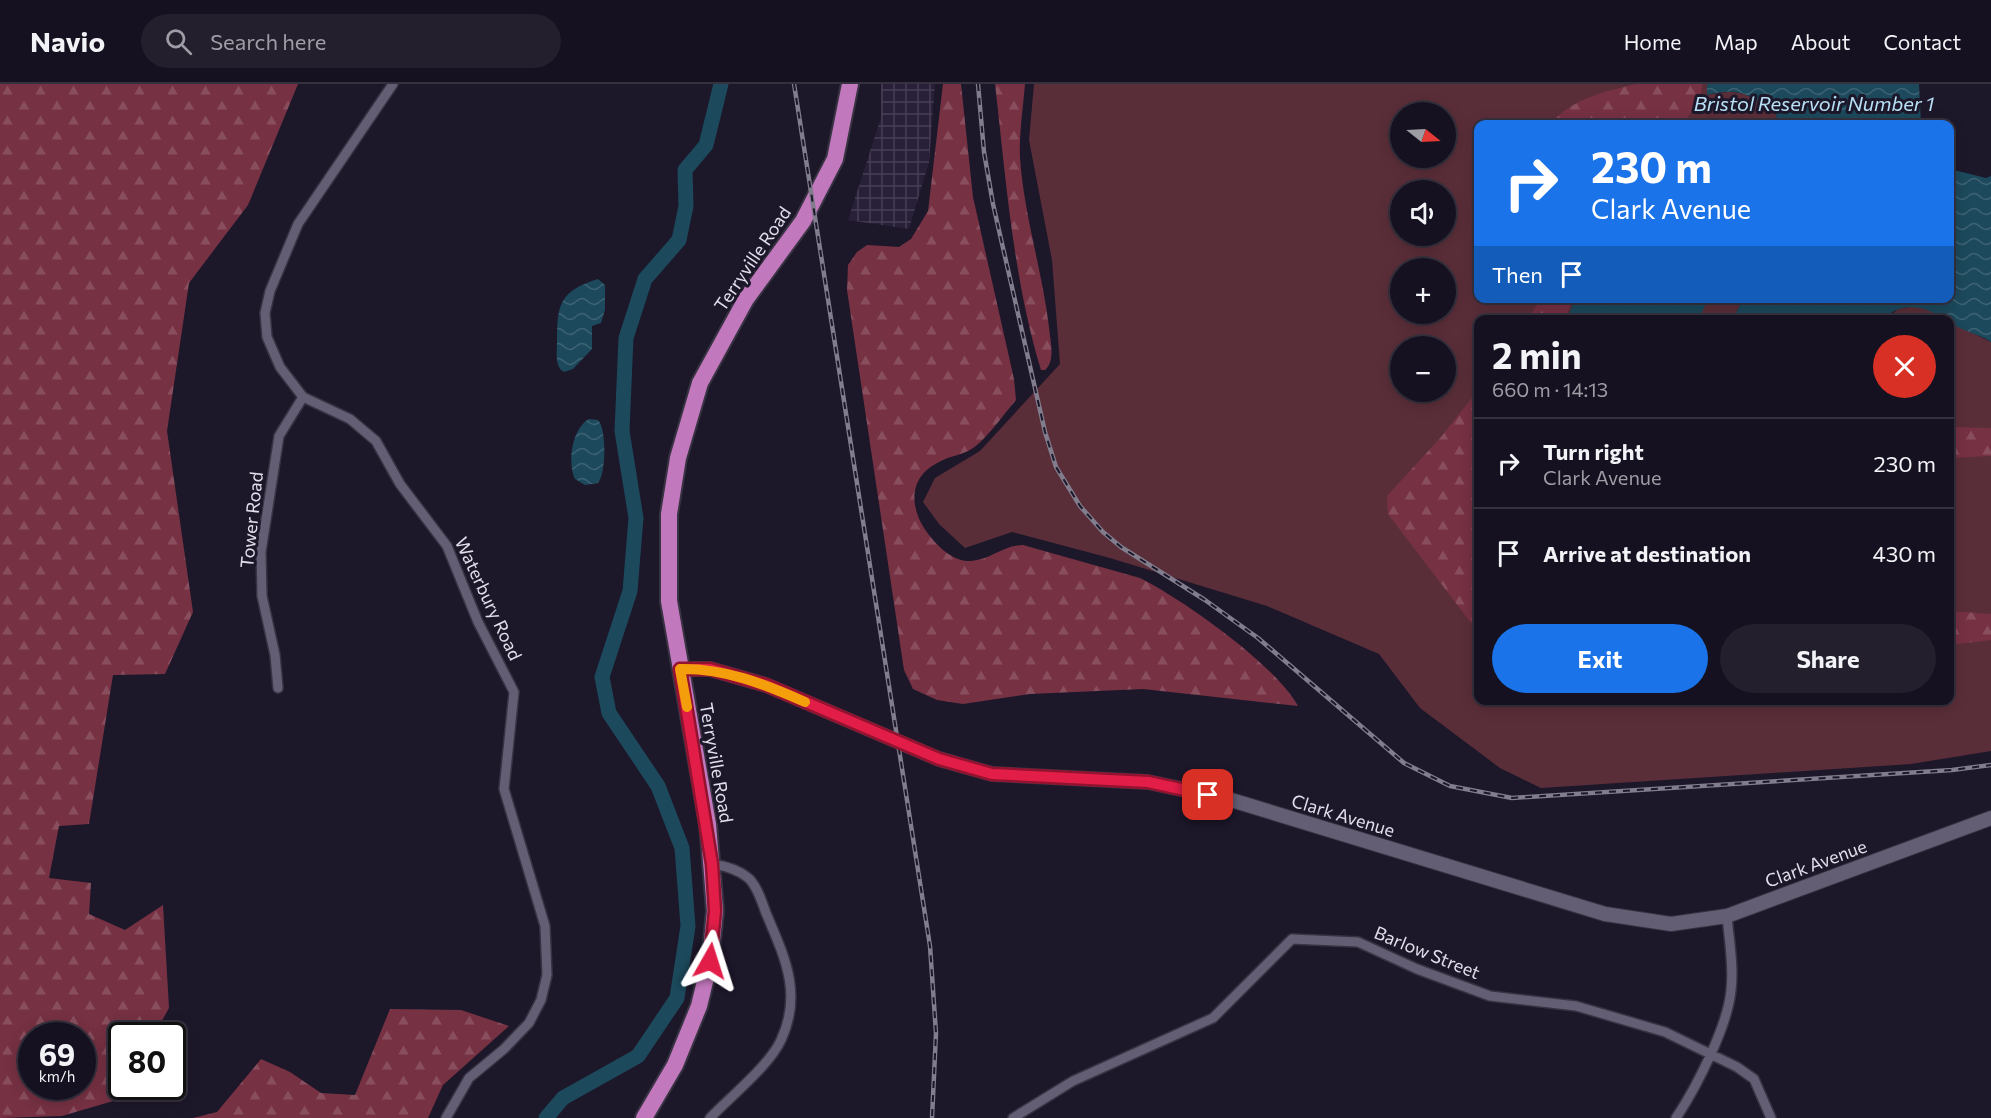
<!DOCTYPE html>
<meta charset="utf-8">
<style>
body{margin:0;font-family:Commissioner,sans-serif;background:#231f2d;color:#f1f3f6;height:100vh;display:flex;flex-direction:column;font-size:22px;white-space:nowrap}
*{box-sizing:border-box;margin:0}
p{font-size:20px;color:#9e9da5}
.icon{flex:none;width:33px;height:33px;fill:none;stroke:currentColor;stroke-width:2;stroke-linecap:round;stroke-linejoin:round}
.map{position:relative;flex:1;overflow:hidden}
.details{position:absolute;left:1474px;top:231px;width:480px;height:390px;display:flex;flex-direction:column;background:#161120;border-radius:12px;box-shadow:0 3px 15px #0003,0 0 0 2px #35313e}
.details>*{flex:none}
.guide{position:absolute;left:1474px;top:36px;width:480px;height:183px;border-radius:12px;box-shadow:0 3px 15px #0003,0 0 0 2px #35313e;background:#1a73e8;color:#fff;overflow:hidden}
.needle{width:39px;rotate:108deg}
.controls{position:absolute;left:1390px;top:18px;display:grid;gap:12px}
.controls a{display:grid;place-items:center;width:66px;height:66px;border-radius:50%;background:#161120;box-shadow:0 3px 15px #0003,0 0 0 2px #35313e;font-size:30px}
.speed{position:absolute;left:18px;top:938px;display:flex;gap:12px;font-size:30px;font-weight:700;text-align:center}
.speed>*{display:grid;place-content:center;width:78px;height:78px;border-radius:50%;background:#161120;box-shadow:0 3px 15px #0003,0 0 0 2px #35313e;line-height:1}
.speed small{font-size:15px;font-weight:400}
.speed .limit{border:3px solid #111;border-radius:9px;background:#fff;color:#111}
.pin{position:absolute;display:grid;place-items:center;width:51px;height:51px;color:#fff;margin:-26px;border-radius:12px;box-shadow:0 3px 9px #0006}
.me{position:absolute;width:66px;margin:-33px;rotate:6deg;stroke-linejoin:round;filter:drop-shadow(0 0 4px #0008)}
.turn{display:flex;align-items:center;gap:21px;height:126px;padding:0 18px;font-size:27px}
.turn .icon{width:78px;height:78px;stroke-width:2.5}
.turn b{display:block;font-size:42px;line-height:51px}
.then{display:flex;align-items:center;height:57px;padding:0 18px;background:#0003;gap:12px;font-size:22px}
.round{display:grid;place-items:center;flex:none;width:63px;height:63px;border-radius:32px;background:#231f2d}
.head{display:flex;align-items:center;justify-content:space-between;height:102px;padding:0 18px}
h1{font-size:36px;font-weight:700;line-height:45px}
.button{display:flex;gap:12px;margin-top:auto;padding:12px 18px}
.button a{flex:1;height:69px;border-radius:36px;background:#1a73e8;color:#fff;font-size:24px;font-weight:700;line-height:69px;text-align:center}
.button a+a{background:#231f2d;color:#f1f3f6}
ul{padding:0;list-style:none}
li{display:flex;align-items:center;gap:18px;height:90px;padding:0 18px;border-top:2px solid #35313e}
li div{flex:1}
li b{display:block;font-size:22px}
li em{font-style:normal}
header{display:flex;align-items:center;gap:36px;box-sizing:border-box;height:84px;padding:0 30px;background:#161120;border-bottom:2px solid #35313e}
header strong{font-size:28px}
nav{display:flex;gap:33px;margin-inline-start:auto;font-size:21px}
.search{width:420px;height:54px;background:#231f2d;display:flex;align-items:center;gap:15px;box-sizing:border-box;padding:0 21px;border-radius:33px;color:#9e9da5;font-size:22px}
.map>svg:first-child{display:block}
.industrial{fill:url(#industrial-grid)}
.green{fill:#5a2e39;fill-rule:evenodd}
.forest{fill:url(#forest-firs);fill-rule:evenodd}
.water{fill:url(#water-waves)}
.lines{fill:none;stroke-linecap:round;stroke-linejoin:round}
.river{stroke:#1c495c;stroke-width:15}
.minor-casing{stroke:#383342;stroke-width:12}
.secondary-casing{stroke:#383342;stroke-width:16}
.trunk-casing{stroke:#383342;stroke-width:20}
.minor{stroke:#645e75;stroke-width:9}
.secondary{stroke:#645e75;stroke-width:14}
.trunk{stroke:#c278bd;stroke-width:16}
.rail-casing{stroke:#817d8d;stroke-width:4.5}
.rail{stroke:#1d172a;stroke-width:2;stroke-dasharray:7;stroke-linecap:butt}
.route-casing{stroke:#92132f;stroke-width:15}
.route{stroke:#e11d48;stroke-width:10}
.slow{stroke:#f59e0b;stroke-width:10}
.labels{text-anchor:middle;stroke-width:6;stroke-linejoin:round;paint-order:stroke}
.street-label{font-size:18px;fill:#e2dfec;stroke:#1d172a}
.water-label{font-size:20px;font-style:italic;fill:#b8e1f6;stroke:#1d172a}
</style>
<header>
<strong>Navio</strong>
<div class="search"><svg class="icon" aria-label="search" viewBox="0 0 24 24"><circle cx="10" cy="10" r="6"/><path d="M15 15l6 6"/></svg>Search here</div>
<nav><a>Home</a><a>Map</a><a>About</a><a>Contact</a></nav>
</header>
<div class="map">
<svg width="1991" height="1034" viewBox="0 0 1991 1034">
<defs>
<pattern id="industrial-grid" width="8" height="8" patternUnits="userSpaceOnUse" patternTransform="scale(1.5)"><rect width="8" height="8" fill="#281f38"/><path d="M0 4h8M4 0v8" fill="none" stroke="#473f55"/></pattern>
<pattern id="forest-firs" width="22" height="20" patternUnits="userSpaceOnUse" patternTransform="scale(1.5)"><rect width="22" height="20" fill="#763143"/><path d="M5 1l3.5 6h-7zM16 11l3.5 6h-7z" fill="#894e5e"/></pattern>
<pattern id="water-waves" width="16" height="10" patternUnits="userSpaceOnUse" patternTransform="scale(1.5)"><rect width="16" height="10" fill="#1c495c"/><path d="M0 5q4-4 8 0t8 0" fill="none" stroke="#3d6374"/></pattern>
</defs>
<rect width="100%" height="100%" fill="#1d172a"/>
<path class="industrial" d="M 881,0 L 935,0 L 929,78 L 909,145 L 848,136 L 881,33 Z"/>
<path class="green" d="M 1034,0 L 1707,0 L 1707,11 C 1740,4 1746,10 1774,25 L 1779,40 L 1479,40 L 1479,214 L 1743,215 L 1733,235 L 1479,236 L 1479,616 L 1950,616 L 1950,238 L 1991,258 L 1991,667 L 1911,680 L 1541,704 L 1500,684 L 1420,624 L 1379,570 L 1267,522 L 1110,474 L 1012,448 L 965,464 L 939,440 L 923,418 L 935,394 L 980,367 L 1060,280 L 1052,176 L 1029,56 ZM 1401,28 L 1446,28 L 1446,74 L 1401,74 ZM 1401,106 L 1446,106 L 1446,152 L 1401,152 ZM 1401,184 L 1446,184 L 1446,230 L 1401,230 ZM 1401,262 L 1446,262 L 1446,308 L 1401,308 Z
M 1913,222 L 1931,226 L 1947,235 L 1884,236 L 1898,225 Z"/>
<path class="forest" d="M 0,0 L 298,0 L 248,121 L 189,199 L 167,347 L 193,528 L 165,590 L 113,591 L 89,740 L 59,742 L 49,794 L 91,799 L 89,830 L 125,846 L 163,821 L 169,924 L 154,951 L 122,951 L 122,1002 L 127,1002 L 120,1015 L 62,1032 L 0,1034 ZM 32,951 L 82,951 L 82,1002 L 32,1002 Z
M 943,0 L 961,0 L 973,113 L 1014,295 L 1016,316 C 1003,331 991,349 977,361 C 966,371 951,371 939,378 C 906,394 910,427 929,451 C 939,464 954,478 971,477 C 990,476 1004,461 1023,461 L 1140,494 C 1181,514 1277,582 1298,622 L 1143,605 L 1030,610 L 963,620 L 937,616 L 913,605 L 904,586 L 847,206 L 848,181 L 857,168 L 867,161 L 899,163 L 911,155 L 928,127 Z
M 995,0 L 1025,0 C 1023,24 1019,49 1020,74 C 1024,131 1042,186 1049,243 C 1050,256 1056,277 1045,286 L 1041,286 C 1013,194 1006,95 995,0 Z
M 1637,0 L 1702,0 L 1701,16 L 1693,24 L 1685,39 L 1549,40 C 1573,15 1604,7 1637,0 Z
M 1541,215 L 1541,214 L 1573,215 L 1565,235 L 1528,235 Z
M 1479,305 L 1479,528 L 1475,538 L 1471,539 L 1388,430 L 1387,412 L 1441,353 Z
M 1950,343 L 1991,344 L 1991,372 L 1950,374 Z
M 1950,527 L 1991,530 L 1991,556 L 1950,561 Z
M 390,925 L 461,926 L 509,942 L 443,1001 L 428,1034 L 193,1034 L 217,1028 L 261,975 L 290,988 L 321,1009 L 355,1011 Z"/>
<path class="water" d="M 1707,0 L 1919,0 L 1921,40 L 1779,40 L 1774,25 C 1746,10 1739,3 1707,11 Z
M 1950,85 L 1986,94 L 1991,92 L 1991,258 C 1980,250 1964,248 1953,240 C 1934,227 1906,212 1884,235 L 1733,235 L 1743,215 L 1950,214 Z
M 598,195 L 605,201 L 605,226 L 601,239 L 592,242 L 592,265 L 573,285 L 564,288 L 560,285 C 555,277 557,267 557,258 C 557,221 559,207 598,195 Z
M 1575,215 L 1575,214 L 1708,215 L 1699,235 L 1567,235 Z
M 589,335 L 598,336 C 607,345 606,390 598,399 L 585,401 L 575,395 C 567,379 572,344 589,335 Z"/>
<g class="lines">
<path class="river" d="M 546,1034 L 563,1014 L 638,972 L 677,914 L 688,842 L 682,764 L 658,702 L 609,629 L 602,593 L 630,507 L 636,434 L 622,347 L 626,254 L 645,195 L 679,156 L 686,122 L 685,86 L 706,61 L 721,0"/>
<g class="minor-casing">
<path id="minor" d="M 393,0 L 298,140 L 270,207 L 265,229 L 267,253 L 280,283 L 303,313 L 350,335 L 376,357 L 400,400 L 447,462 L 478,538 L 514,608 L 504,705 L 545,842 L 547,891 L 541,916 L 529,939 L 504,965 L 469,994 L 446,1034
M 278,604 L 275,571 L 262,512 L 261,468 L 279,352 L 303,313
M 710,1034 C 729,1014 770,981 781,956 C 803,909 784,872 766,829 C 762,818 756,799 747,793 C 737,785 725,782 713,780
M 1013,1034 L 1073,997 L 1213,934 L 1292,855 L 1358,858 L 1417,885 L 1490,912 L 1576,922 L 1665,948 L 1737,983 L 1754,995 L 1771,1034
M 1676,1034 C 1696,1004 1728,942 1731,906 C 1734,882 1729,856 1727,832"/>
</g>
<g class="secondary-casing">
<path id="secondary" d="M 680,585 L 710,585 L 766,601 L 939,675 L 992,690 L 1148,698 L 1228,715 L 1605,830 L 1671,840 L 1727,832 L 1991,734"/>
</g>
<g class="trunk-casing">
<path id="trunk" d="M 644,1034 L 675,981 L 699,922 L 710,877 L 715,827 L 708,740 L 669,517 L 669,430 L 678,374 L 700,299 L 746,215 L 803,137 L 835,75 L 850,0"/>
</g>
<use href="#minor" class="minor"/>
<use href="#secondary" class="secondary"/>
<use href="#trunk" class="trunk"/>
<g class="rail-casing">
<path id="rail" d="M 794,0 L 930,862 L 936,949 L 932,1034
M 978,0 L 984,68 L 993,120 L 1045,348 L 1056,383 L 1080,422 L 1103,448 L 1121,463 L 1205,516 L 1258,554 L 1404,679 L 1450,702 L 1512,714 L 1952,686 L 1991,681"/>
</g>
<use href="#rail" class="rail"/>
</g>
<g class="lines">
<g class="route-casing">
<path id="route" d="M 710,877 L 715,827 L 712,780 L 680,585 L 710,585 L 766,601 L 939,675 L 992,690 L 1148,698 L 1208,711"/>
</g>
<use href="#route" class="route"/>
<path class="slow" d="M 687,623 L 680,585 C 725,584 764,600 805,618"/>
</g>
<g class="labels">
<g class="street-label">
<text transform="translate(753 175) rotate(-56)" y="6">Terryville Road</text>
<text transform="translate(252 436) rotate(-84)" y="6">Tower Road</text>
<text transform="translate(488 515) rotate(65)" y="6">Waterbury Road</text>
<text transform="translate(716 679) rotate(80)" y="6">Terryville Road</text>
<text transform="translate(1343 732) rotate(17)" y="6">Clark Avenue</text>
<text transform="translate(1816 780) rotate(-20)" y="6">Clark Avenue</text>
<text transform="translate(1427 869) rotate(22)" y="6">Barlow Street</text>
</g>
<g class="water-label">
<text x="1814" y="27">Bristol Reservoir Number 1</text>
</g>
</g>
</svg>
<div class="controls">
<a><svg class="needle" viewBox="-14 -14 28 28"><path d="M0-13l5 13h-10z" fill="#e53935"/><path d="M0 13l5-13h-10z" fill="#9e9da5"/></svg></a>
<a><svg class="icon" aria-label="sound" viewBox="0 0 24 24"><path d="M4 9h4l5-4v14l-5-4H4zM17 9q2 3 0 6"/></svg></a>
<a>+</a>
<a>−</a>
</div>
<div class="speed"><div>69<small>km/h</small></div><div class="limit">80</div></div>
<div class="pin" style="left:1208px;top:711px;background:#d93025"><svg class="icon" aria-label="arrive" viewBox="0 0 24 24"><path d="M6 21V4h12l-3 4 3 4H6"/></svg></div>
<svg class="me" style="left:710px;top:877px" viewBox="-20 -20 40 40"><path d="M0-17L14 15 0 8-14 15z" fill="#e11d48" stroke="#fff" stroke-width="4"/></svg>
<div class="guide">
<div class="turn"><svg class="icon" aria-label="right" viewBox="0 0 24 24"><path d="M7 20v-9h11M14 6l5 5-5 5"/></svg><div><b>230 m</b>Clark Avenue</div></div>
<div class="then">Then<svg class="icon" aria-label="arrive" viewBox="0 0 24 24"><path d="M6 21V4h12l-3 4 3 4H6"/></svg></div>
</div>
<section class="details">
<div class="head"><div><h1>2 min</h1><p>660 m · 14:13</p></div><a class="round" style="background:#d93025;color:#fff"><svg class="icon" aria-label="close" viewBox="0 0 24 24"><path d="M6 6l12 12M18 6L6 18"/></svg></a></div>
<ul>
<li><svg class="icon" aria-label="right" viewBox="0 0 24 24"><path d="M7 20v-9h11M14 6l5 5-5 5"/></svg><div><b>Turn right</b><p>Clark Avenue</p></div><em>230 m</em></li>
<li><svg class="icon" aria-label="arrive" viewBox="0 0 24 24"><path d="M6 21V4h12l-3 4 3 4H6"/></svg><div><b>Arrive at destination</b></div><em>430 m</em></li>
</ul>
<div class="button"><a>Exit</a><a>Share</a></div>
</section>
</div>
